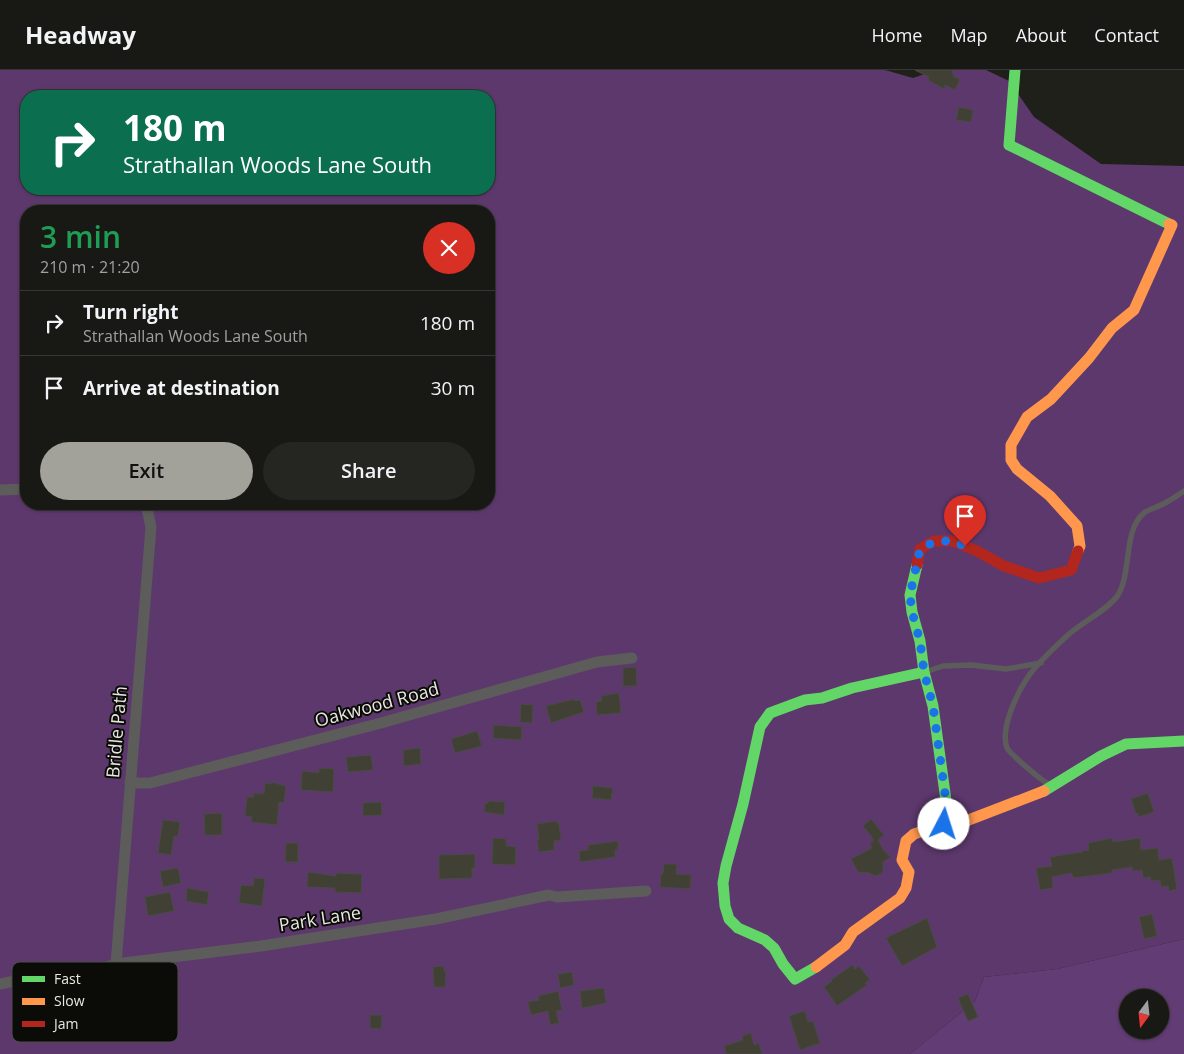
<!DOCTYPE html>
<meta charset="utf-8">
<style>
body{margin:0;font-family:"Open Sans",sans-serif;background:#252522;color:#f1f3f6;height:100vh;display:flex;flex-direction:column;font-size:19px;white-space:nowrap}
*{box-sizing:border-box;margin:0}
p{font-size:16px;color:#9fa0a0}
.icon{flex:none;width:28px;height:28px;fill:none;stroke:currentColor;stroke-width:2;stroke-linecap:round;stroke-linejoin:round}
.map{position:relative;flex:1;overflow:hidden}
.drawer{position:absolute;left:20px;top:135px;width:475px;height:305px;display:flex;flex-direction:column;background:#181814;border-radius:20px;box-shadow:0 1px 4px #0004,0 0 0 1px #363734}
.drawer>*{flex:none}
.guide{position:absolute;left:20px;top:20px;width:475px;height:105px;border-radius:20px;box-shadow:0 1px 4px #0004,0 0 0 1px #363734;background:#0b6e4f;color:#fff;overflow:hidden}
.needle{width:32px;rotate:195deg}
.tools{position:absolute;left:1119px;top:919px;display:grid;gap:10px}
.tools a{display:grid;place-items:center;width:50px;height:50px;border-radius:50%;background:#181814;box-shadow:0 1px 4px #0004,0 0 0 1px #363734;font-size:25px}
.pin{position:absolute;display:grid;place-items:center;width:42px;height:42px;color:#fff;margin:-51px -21px;border-radius:50% 50% 50% 0;rotate:-45deg;box-shadow:0 0 5px #0007}
.pin .icon{rotate:45deg}
.me{position:absolute;width:55px;margin:-28px;rotate:5deg;stroke-linejoin:round;filter:drop-shadow(0 0 4px #0008)}
.turn{display:flex;align-items:center;gap:18px;height:105px;padding:0 20px;font-size:22px}
.turn .icon{width:65px;height:65px;stroke-width:2.5}
.turn b{display:block;font-size:35px;line-height:42px}
.round{display:grid;place-items:center;flex:none;width:52px;height:52px;border-radius:26px;background:#252522}
.headline{display:flex;align-items:center;justify-content:space-between;height:85px;padding:0 20px}
h1{font-size:30px;font-weight:600;line-height:38px;color:#1e9e55}
.button{display:flex;gap:10px;margin-top:auto;padding:10px 20px}
.button a{flex:1;height:58px;border-radius:30px;background:#a2a29b;color:#111;font-size:20px;font-weight:600;line-height:58px;text-align:center}
.button a+a{background:#252522;color:#f1f3f6}
ul{padding:0;list-style:none}
li{display:flex;align-items:center;gap:15px;height:65px;padding:0 20px;border-top:1px solid #363734}
li div{flex:1}
li b{display:block;font-size:19px}
li em{font-style:normal}
header{display:flex;align-items:center;gap:30px;box-sizing:border-box;height:70px;padding:0 25px;background:#181814;border-bottom:1px solid #363734}
header strong{font-size:24px}
nav{display:flex;gap:28px;margin-inline-start:auto;font-size:18px}
.map>svg:first-child{display:block}
.forest{fill:#5d386d;fill-rule:evenodd}
.water{fill:#623c74;fill-rule:evenodd}
.building{fill:#404035;stroke:#4a4a45}
.lines{fill:none;stroke-linecap:round;stroke-linejoin:round}
.lane{stroke:#5c5c5a;stroke-width:5.5}
.street{stroke:#5c5c5a;stroke-width:11}
.fast{stroke:#63d668;stroke-width:11}
.slow{stroke:#ff974d;stroke-width:11}
.jam{stroke:#b3261e;stroke-width:11}
.route{stroke:#1a73e8;stroke-width:9;stroke-dasharray:0 16.2}
.labels{text-anchor:middle;stroke-width:4;stroke-linejoin:round;paint-order:stroke}
.street-label{font-size:18px;fill:#e8e8e1;stroke:#0b0b07}
.key{fill:#0b0b07;stroke:#4d4d48;stroke-width:1}
.key-label{font-size:14px;fill:#e8e8e1}
</style>
<header>
<strong>Headway</strong>
<nav><a>Home</a><a>Map</a><a>About</a><a>Contact</a></nav>
</header>
<div class="map">
<svg width="1184" height="984" viewBox="0 0 1184 984">
<rect width="100%" height="100%" fill="#20201a"/>
<path class="forest" d="M 0,0 L 885,0 L 913,8 L 936,0 L 986,0 L 1009,11 L 1034,47 L 1101,94 L 1184,96 L 1184,869 L 1057,899 L 984,907 L 975,931 L 910,984 L 0,984 ZM 26,26 L 489,26 L 489,119 L 26,119 ZM 26,141 L 489,141 L 489,434 L 26,434 Z"/>
<path class="water" d="M 1184,869 L 1184,984 L 910,984 L 975,931 L 984,907 L 1057,899 ZM 1128,928 L 1160,928 L 1160,960 L 1128,960 Z"/>
<path class="building" d="M 915,0 L 952,0 L 954,7 L 960,9 L 955,20 L 945,15 L 944,19 L 928,10 L 929,7 Z
M 959,37 L 973,40 L 971,52 L 956,50 Z
M 636,597 L 637,616 L 623,616 L 623,598 Z
M 619,623 L 621,643 L 597,645 L 596,632 L 602,631 L 601,626 Z
M 574,629 L 574,631 L 580,630 L 584,642 L 551,653 L 546,636 Z
M 521,634 L 533,635 L 532,653 L 520,652 Z
M 494,655 L 522,657 L 521,670 L 493,668 Z
M 477,661 L 482,676 L 455,683 L 451,669 Z
M 420,678 L 421,694 L 404,696 L 403,680 Z
M 371,685 L 373,700 L 348,702 L 346,687 Z
M 319,698 L 334,699 L 333,722 L 301,720 L 302,701 L 319,703 Z
M 271,712 L 286,716 L 284,733 L 279,732 L 277,755 L 251,752 L 252,747 L 245,746 L 247,727 L 254,727 L 254,723 L 264,724 L 265,713 L 271,714 Z
M 593,716 L 613,718 L 611,730 L 592,728 Z
M 1148,723 L 1154,742 L 1139,747 L 1138,743 L 1136,744 L 1131,729 Z
M 489,731 L 505,732 L 504,745 L 484,742 L 485,733 L 488,733 Z
M 381,732 L 382,745 L 363,746 L 363,733 Z
M 222,743 L 222,765 L 205,765 L 204,744 Z
M 871,749 L 884,765 L 878,770 L 884,781 L 891,787 L 883,792 L 883,802 L 876,806 L 866,802 L 864,803 L 858,802 L 851,789 L 872,778 L 870,773 L 874,770 L 863,756 Z
M 163,750 L 180,752 L 178,766 L 174,766 L 171,785 L 158,783 Z
M 556,751 L 557,753 L 559,753 L 561,770 L 554,771 L 554,780 L 539,782 L 537,770 L 539,770 L 537,754 Z
M 493,768 L 506,769 L 506,776 L 516,777 L 515,795 L 492,794 Z
M 1112,768 L 1113,772 L 1140,768 L 1141,780 L 1158,778 L 1159,790 L 1172,788 L 1177,819 L 1169,821 L 1168,816 L 1161,817 L 1160,810 L 1151,811 L 1150,807 L 1143,808 L 1142,800 L 1133,801 L 1132,797 L 1112,800 L 1112,803 L 1074,808 L 1071,803 L 1052,807 L 1053,818 L 1040,820 L 1036,798 L 1052,796 L 1050,787 L 1082,782 L 1082,781 L 1089,780 L 1088,773 Z
M 618,771 L 618,779 L 615,780 L 615,787 L 580,792 L 579,781 L 588,780 L 588,775 Z
M 286,773 L 298,773 L 298,792 L 285,792 Z
M 475,784 L 475,798 L 472,798 L 472,808 L 439,809 L 439,785 Z
M 664,794 L 677,794 L 676,804 L 691,805 L 690,819 L 660,817 L 661,804 L 663,804 Z
M 178,798 L 181,813 L 163,817 L 160,801 Z
M 308,802 L 336,806 L 336,803 L 362,804 L 361,823 L 335,822 L 335,818 L 307,817 Z
M 254,808 L 265,809 L 262,836 L 239,833 L 241,815 L 253,816 Z
M 187,818 L 209,822 L 207,835 L 186,831 Z
M 170,822 L 174,841 L 148,846 L 145,827 Z
M 1152,844 L 1157,866 L 1144,869 L 1139,847 Z
M 927,848 L 937,877 L 902,896 L 886,868 Z
M 852,895 L 855,899 L 859,896 L 870,910 L 865,913 L 867,915 L 837,936 L 824,917 L 832,911 L 831,910 Z
M 444,896 L 444,901 L 446,901 L 445,917 L 434,917 L 433,897 Z
M 572,902 L 574,915 L 560,918 L 558,904 Z
M 604,918 L 606,933 L 582,938 L 580,921 Z
M 558,921 L 562,940 L 556,941 L 559,953 L 550,955 L 548,941 L 531,945 L 528,932 L 539,930 L 538,926 Z
M 968,924 L 978,947 L 968,951 L 958,928 Z
M 805,941 L 808,952 L 813,951 L 820,973 L 800,980 L 789,946 Z
M 370,945 L 382,945 L 381,959 L 370,958 Z
M 751,963 L 754,975 L 759,973 L 762,984 L 726,984 L 724,976 L 743,970 L 742,966 Z"/>
<g class="lines">
<path class="lane" d="M 925,602 L 943,596 L 971,595 L 1006,599 L 1041,593
M 1050,715 C 1042,711 1011,685 1007,678 C 1000,660 1016,625 1026,610 C 1033,598 1057,575 1068,565 C 1080,554 1110,538 1118,525 C 1132,502 1123,460 1144,443 C 1149,439 1158,437 1165,433 C 1171,430 1178,425 1184,421"/>
<path class="street" d="M 0,420 L 26,419
M 130,713 L 150,713 L 381,653 L 597,592 L 632,588
M 116,894 L 151,457 L 146,434
M 0,914 L 19,910 L 56,908 L 92,902 L 116,894 L 261,876 L 436,849 L 549,825 L 557,827 L 646,821"/>
<path class="fast" d="M 1015,0 L 1009,75 L 1169,154
M 917,495 L 910,525 L 912,542 L 920,571 L 924,602 L 933,636 L 948,745 L 944,754
M 1044,721 L 1101,686 L 1126,674 L 1184,671
M 816,897 L 795,909 L 783,894 L 774,878 L 765,870 L 738,858 L 729,849 L 725,836 L 723,813 L 726,796 L 743,734 L 760,657 L 770,643 L 805,630 L 822,628 L 852,618 L 924,602"/>
<path class="slow" d="M 1078,481 L 1080,476 L 1077,456 L 1050,426 L 1017,399 L 1011,390 L 1011,375 L 1027,347 L 1051,329 L 1089,288 L 1112,258 L 1134,240 L 1172,155 L 1169,154
M 816,897 L 845,875 L 853,862 L 900,828 L 906,818 L 909,802 L 902,790 L 906,771 L 914,764 L 944,754 L 966,751 L 1044,721"/>
<path class="jam" d="M 917,495 L 920,479 L 934,471 L 953,471 L 977,481 L 1004,496 L 1039,508 L 1071,500 L 1078,481"/>
</g>
<g class="lines">
<path class="route" d="M 944,754 L 948,745 L 933,636 L 924,602 L 920,571 L 912,542 L 910,525 L 920,479 C 937,469 947,469 965,476"/>
</g>
<g class="labels">
<g class="street-label">
<text transform="translate(377 635) rotate(-15)" y="6">Oakwood Road</text>
<text transform="translate(117 662) rotate(-85)" y="6">Bridle Path</text>
<text transform="translate(320 849) rotate(-9)" y="6">Park Lane</text>
</g>
</g>
<rect x="12" y="892" width="166" height="80" rx="8" class="key"/>
<rect x="22" y="906" width="23" height="6" fill="#63d668"/>
<rect x="22" y="928" width="23" height="7" fill="#ff974d"/>
<rect x="22" y="951" width="23" height="6" fill="#b3261e"/>
<g class="key-label">
<text x="54" y="914">Fast</text>
<text x="54" y="936">Slow</text>
<text x="54" y="959">Jam</text>
</g>
</svg>
<div class="tools">
<a><svg class="needle" viewBox="-14 -14 28 28"><path d="M0-13l5 13h-10z" fill="#e53935"/><path d="M0 13l5-13h-10z" fill="#9fa0a0"/></svg></a>
</div>
<div class="pin" style="left:965px;top:476px;background:#d93025"><svg class="icon" aria-label="arrive" viewBox="0 0 24 24"><path d="M6 21V4h12l-3 4 3 4H6"/></svg></div>
<svg class="me" style="left:944px;top:754px" viewBox="-20 -20 40 40"><circle r="19" fill="#fff"/><path d="M0-13L10 11 0 6-10 11z" fill="#1a73e8"/></svg>
<div class="guide">
<div class="turn"><svg class="icon" aria-label="right" viewBox="0 0 24 24"><path d="M7 20v-9h11M14 6l5 5-5 5"/></svg><div><b>180 m</b>Strathallan Woods Lane South</div></div>
</div>
<section class="drawer">
<div class="headline"><div><h1>3 min</h1><p>210 m · 21:20</p></div><a class="round" style="background:#d93025;color:#fff"><svg class="icon" aria-label="close" viewBox="0 0 24 24"><path d="M6 6l12 12M18 6L6 18"/></svg></a></div>
<ul>
<li><svg class="icon" aria-label="right" viewBox="0 0 24 24"><path d="M7 20v-9h11M14 6l5 5-5 5"/></svg><div><b>Turn right</b><p>Strathallan Woods Lane South</p></div><em>180 m</em></li>
<li><svg class="icon" aria-label="arrive" viewBox="0 0 24 24"><path d="M6 21V4h12l-3 4 3 4H6"/></svg><div><b>Arrive at destination</b></div><em>30 m</em></li>
</ul>
<div class="button"><a>Exit</a><a>Share</a></div>
</section>
</div>
